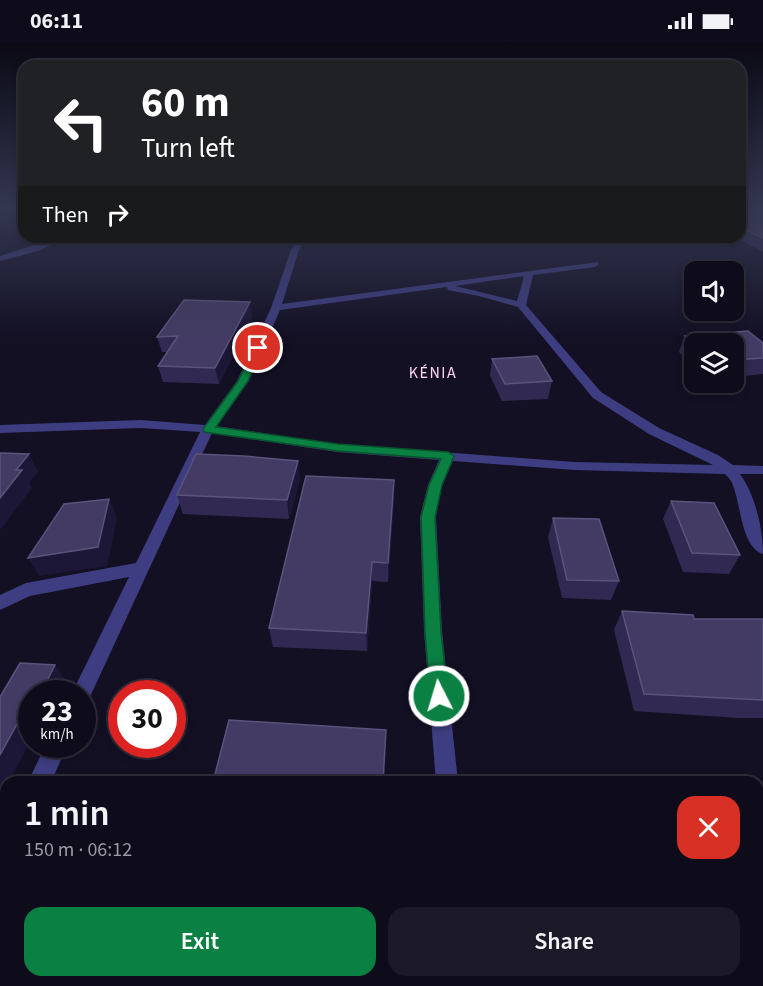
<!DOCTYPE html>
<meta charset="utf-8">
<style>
body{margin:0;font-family:"Source Sans 3",sans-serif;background:#1c1a28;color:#f1f3f6;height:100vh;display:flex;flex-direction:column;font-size:22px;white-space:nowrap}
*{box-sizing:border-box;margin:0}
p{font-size:20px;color:#9b9ba3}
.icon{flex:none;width:33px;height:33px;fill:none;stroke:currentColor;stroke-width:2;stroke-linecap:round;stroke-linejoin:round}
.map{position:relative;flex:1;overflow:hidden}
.drawer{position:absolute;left:0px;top:734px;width:764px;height:212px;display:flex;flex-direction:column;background:#0e0c1b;border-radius:18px 18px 0 0;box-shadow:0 3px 9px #0003,0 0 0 2px #2e2c3a}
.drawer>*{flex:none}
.hud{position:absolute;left:18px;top:18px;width:728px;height:183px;border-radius:18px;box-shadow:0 3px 9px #0003,0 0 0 2px #2e2c3a;background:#202124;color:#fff;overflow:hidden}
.controls{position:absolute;left:684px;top:219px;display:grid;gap:12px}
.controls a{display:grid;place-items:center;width:60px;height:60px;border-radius:12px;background:#0e0c1b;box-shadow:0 3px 9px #0003,0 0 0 2px #2e2c3a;font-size:30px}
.speed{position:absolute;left:18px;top:638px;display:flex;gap:12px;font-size:30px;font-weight:700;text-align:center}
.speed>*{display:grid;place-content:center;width:78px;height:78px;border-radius:50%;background:#0e0c1b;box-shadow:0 3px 9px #0003,0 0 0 2px #2e2c3a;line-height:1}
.speed small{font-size:15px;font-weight:400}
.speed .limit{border:9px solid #d22;background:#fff;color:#111}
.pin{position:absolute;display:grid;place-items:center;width:51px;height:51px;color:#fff;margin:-26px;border:3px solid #fff;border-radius:50%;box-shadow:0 2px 6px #0007}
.me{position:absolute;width:66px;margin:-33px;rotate:355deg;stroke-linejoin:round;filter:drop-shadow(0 0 4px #0008)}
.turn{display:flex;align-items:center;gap:21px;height:126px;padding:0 24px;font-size:27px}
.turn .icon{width:78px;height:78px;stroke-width:2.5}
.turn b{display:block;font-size:42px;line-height:51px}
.then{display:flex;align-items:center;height:57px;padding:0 24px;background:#0003;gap:12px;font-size:22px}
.round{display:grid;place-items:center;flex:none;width:63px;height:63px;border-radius:18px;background:#1c1a28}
.summary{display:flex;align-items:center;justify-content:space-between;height:102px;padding:0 24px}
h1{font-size:36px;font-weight:600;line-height:45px}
.action{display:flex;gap:12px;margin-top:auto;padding:12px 24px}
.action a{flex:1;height:69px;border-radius:18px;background:#0b8043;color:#fff;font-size:24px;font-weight:600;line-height:69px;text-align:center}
.action a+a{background:#1c1a28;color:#f1f3f6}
.status{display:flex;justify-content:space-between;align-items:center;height:42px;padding:0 30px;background:#0e0c1b;direction:ltr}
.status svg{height:16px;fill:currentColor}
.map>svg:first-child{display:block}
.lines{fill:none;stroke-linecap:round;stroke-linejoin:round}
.minor{fill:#3e3d81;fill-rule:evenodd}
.wall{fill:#312951}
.shaded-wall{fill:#1d1737}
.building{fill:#433b63;stroke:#5a537c;stroke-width:1.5}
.route{fill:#0b8043;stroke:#07532c;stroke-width:1.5}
.labels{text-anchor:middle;stroke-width:6;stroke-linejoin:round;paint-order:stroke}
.far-neighbourhood-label{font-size:16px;letter-spacing:1.5px;fill:#fdd6f0;stroke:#131024}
</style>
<div class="status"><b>06:11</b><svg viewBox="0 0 49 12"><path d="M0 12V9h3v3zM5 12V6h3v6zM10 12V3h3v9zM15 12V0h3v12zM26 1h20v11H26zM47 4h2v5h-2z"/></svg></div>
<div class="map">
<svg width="763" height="944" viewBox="0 0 763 944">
<rect width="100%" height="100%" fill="#131024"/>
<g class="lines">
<path class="minor" d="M 58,195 L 69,195 L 38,209 L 0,219 L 0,214 Z
M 299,195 L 307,195 L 299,208 L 282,262 L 598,220 L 599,222 L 595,225 L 533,233 L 526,263 L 601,350 L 659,386 L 718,413 L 733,423 L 763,424 L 763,432 L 740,432 C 755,452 763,487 763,512 C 741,505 741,462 733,444 C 732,439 728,435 725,432 L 574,428 L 453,419 L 442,443 L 436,475 L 442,589 L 458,740 L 436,740 L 424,589 L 420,475 L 428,443 L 439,418 L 337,410 L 212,391 L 89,657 L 82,660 L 82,651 L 72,651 L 129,535 L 30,554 L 0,568 L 0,553 L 26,541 L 136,521 L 200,390 L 141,386 L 0,391 L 0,383 L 141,378 L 205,383 L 237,339 L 271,266 L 291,208 ZM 524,234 L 517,259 L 455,244 ZM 447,245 L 448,248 L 479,254 L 518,265 L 593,356 L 649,392 L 713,423 L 574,420 L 337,402 L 216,384 L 249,339 L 280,268 Z
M 46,702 L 68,702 L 51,740 L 28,740 Z
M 6,795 L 6,829 L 0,831 L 0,798 Z
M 452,939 L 480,939 L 480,944 L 452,944 Z"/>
</g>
<path class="wall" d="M 740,165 L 763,165 L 763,210 L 735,195 L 740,195 Z
M 252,275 L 219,342 L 163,340 L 158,324 L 167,310 L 162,310 L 157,295 Z
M 685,294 L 763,301 L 763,332 L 734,335 L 734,302 L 694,302 L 694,325 L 679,310 Z
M 492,317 L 552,339 L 548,357 L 502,359 L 490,334 Z
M 300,437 L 289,477 L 183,472 L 177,453 Z
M 394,456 L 388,540 L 372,539 L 367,609 L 273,605 L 269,586 Z
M 671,459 L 740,513 L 729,532 L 683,530 L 663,477 Z
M 553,476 L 619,539 L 611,558 L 562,556 L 548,495 Z
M 622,569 L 694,577 L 763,577 L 763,676 L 738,676 L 634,669 L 614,588 Z"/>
<path class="shaded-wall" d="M 250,260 L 252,275 L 219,342 L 215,326 Z
M 29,412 L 38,430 L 29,441 L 32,446 L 1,487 L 0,485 L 0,456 L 16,428 Z
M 298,419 L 300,437 L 289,477 L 287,458 Z
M 394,438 L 394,456 L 388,540 L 388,521 Z
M 109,457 L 117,476 L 107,524 L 39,534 L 28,516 Z
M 372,520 L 372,539 L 367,609 L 366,591 Z
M 55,623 L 67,640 L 61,651 L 41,651 Z
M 32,655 L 32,696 L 9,740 L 6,740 L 6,746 L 0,757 L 0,713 Z
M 386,688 L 384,740 L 383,740 Z
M 83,939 L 98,939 L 98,944 L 83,944 Z"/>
<path class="building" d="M 740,165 L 763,165 L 763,196 L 740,185 Z
M 184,258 L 250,260 L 215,326 L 158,324 L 178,294 L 157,295 Z
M 748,289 L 763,301 L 763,316 L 734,318 L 734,302 L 694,302 L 685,294 Z
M 537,314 L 552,339 L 505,342 L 492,317 Z
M 0,411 L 29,412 L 16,428 L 22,428 L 0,456 Z
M 196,412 L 244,414 L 298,419 L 287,458 L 177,453 Z
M 306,434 L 394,438 L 388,521 L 372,520 L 366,591 L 269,586 Z
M 109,457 L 98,505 L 28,516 L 64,462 Z
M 671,459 L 714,461 L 740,513 L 692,511 Z
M 553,476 L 599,477 L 619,539 L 567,538 Z
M 622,569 L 693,573 L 694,577 L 763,577 L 763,658 L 644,652 Z
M 20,621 L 55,623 L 41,651 L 32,651 L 32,655 L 0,713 L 0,655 Z
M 229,678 L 386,688 L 383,740 L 213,740 Z
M 6,919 L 6,939 L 83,939 L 83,944 L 0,944 L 0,921 Z"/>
<linearGradient id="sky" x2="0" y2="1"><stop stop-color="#0a0914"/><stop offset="0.56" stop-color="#333750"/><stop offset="1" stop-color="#333750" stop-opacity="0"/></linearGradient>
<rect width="763" height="297" fill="url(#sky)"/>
<path class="route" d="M 255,304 L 263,306 L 248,339 L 216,385 L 338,402 L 448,410 L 454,414 L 442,443 L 435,475 L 441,590 L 448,654 L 445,660 L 439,662 L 433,660 L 430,654 L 425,590 L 421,475 L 429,443 L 441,417 L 338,409 L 204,390 L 203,387 L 238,339 Z"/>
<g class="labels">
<g class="far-neighbourhood-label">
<text x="433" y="336">KÉNIA</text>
</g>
</g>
</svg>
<div class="controls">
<a><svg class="icon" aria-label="sound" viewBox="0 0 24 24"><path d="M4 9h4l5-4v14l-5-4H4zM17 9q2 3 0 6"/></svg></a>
<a><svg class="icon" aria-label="layers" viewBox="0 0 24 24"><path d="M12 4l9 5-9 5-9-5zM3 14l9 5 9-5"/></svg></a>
</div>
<div class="speed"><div>23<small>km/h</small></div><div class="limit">30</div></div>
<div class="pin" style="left:258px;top:306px;background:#d93025"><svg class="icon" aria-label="arrive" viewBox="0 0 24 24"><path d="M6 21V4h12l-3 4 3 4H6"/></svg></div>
<svg class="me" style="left:439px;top:654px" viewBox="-20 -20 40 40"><circle r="17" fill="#0b8043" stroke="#fff" stroke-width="3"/><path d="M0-11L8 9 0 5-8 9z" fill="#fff"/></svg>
<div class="hud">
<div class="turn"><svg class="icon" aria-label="left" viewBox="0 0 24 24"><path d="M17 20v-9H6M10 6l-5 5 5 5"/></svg><div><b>60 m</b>Turn left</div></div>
<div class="then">Then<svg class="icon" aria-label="right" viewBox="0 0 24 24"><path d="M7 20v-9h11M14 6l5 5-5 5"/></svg></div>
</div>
<section class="drawer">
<div class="summary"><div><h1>1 min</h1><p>150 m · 06:12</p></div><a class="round" style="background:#d93025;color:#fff"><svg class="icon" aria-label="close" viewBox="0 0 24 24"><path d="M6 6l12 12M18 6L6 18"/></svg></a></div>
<div class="action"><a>Exit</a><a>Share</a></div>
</section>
</div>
